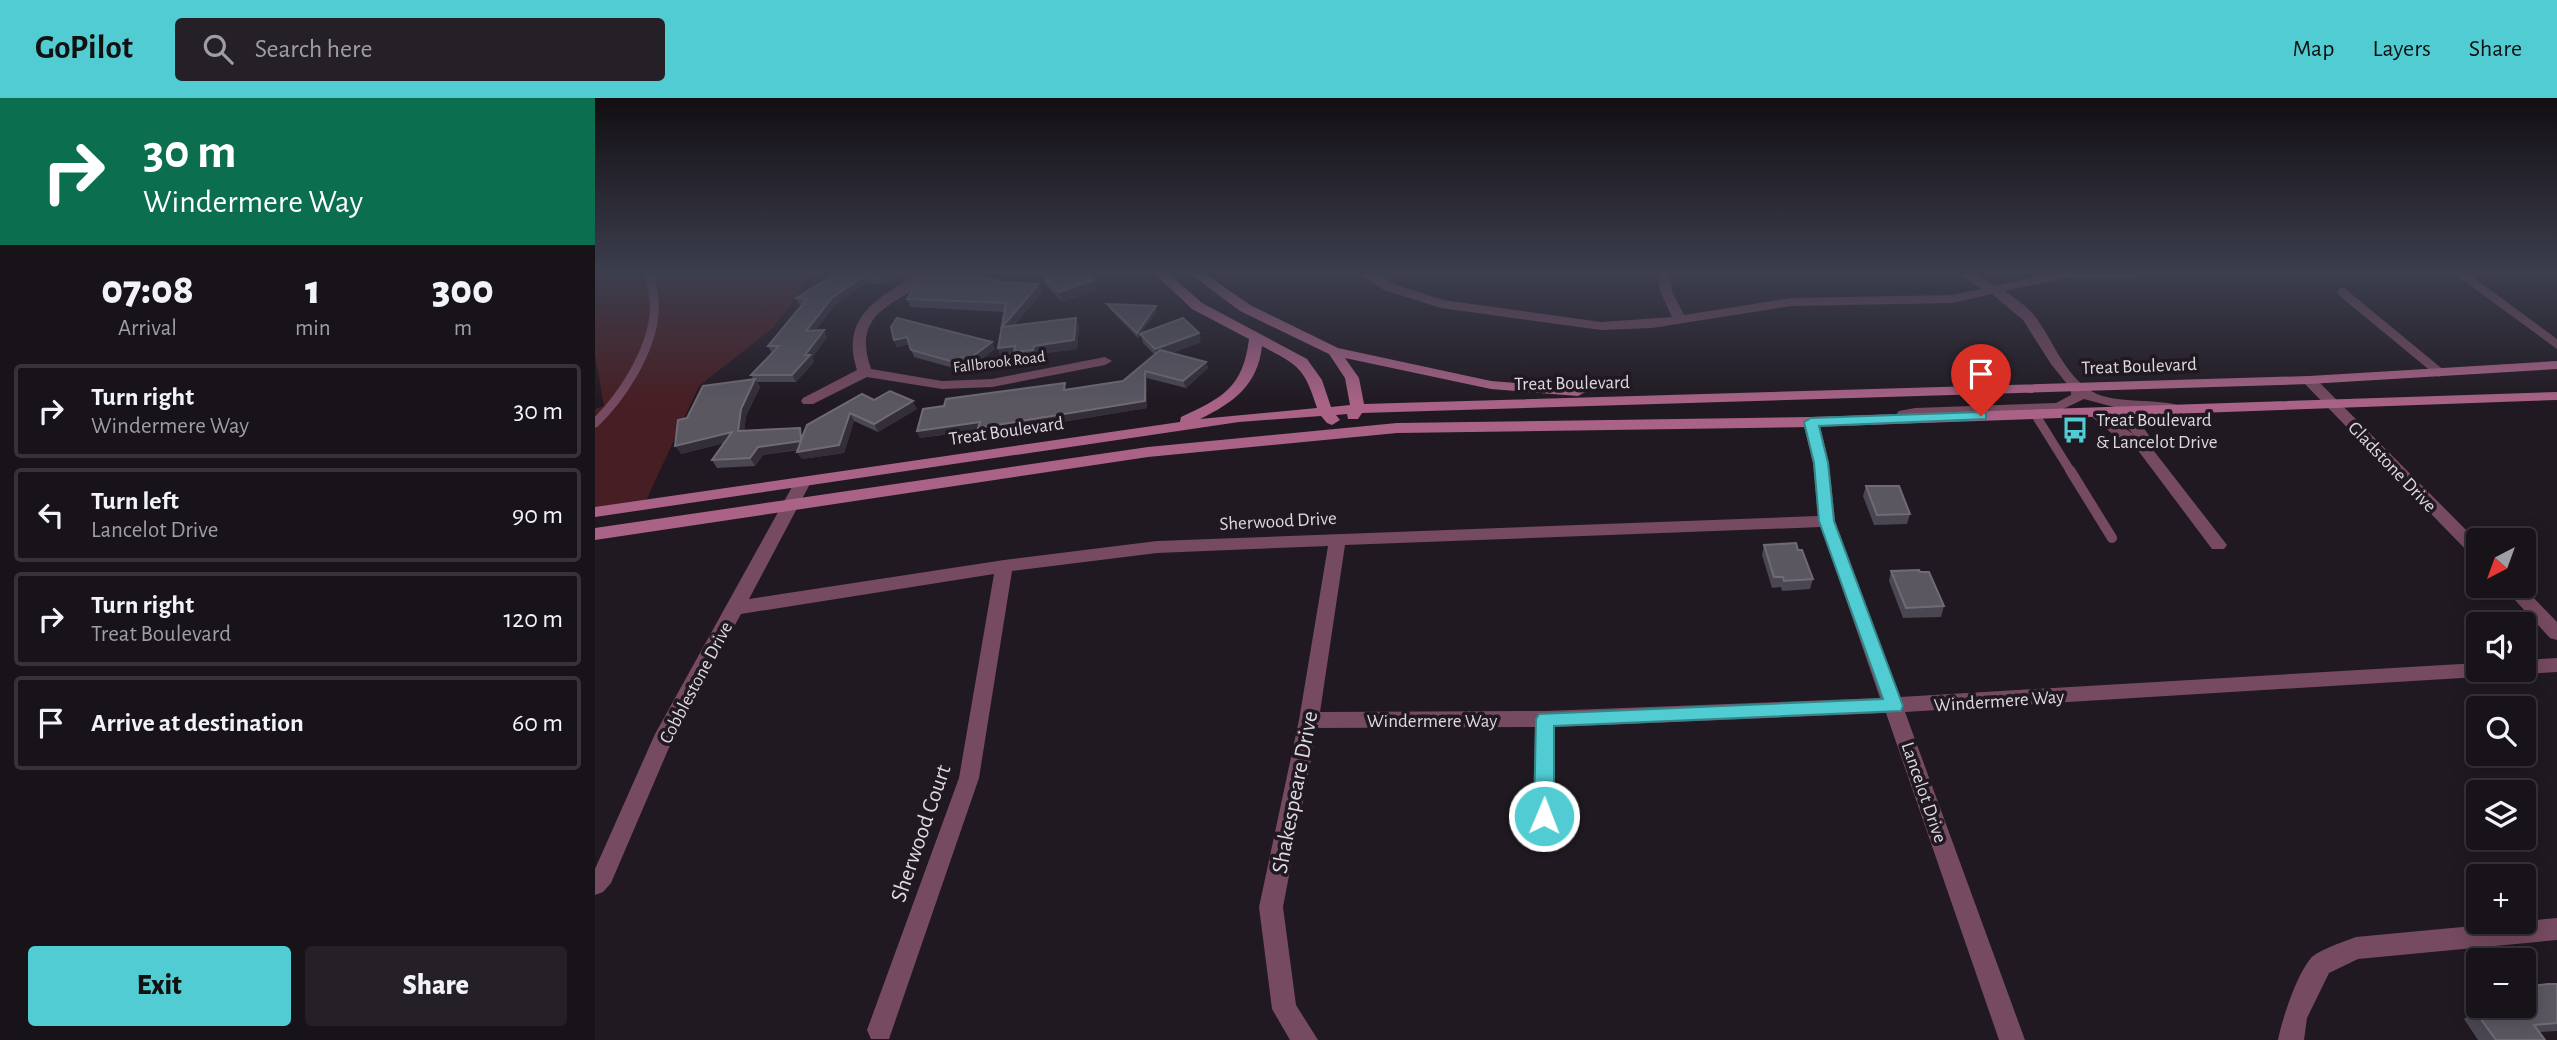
<!DOCTYPE html>
<meta charset="utf-8">
<style>
body{margin:0;font-family:"Alegreya Sans",sans-serif;background:#252026;color:#f1f3f6;height:100vh;display:flex;flex-direction:column;font-size:26px;white-space:nowrap}
*{box-sizing:border-box;margin:0}
p{font-size:23px;color:#9f9ea2}
.icon{flex:none;width:38px;height:38px;fill:none;stroke:currentColor;stroke-width:2;stroke-linecap:round;stroke-linejoin:round}
.map{position:relative;flex:1;overflow:hidden}
.details{display:flex;flex-direction:column;background:#181319;width:595px}
.details>*{flex:none}
.top-card{background:#0b6e4f;color:#fff;overflow:hidden}
.needle{width:46px;rotate:221deg}
.tools{position:absolute;left:1871px;top:430px;display:grid;gap:14px}
.tools a{display:grid;place-items:center;width:70px;height:70px;border-radius:7px;background:#181319;box-shadow:0 4px 18px #0003,0 0 0 2px #363238;font-size:35px}
.pin{position:absolute;display:grid;place-items:center;width:60px;height:60px;color:#fff;margin:-72px -30px;border-radius:50% 50% 50% 0;rotate:-45deg;box-shadow:0 0 7px #0007}
.pin .icon{rotate:45deg}
.me{position:absolute;width:77px;margin:-38px;rotate:1deg;stroke-linejoin:round;filter:drop-shadow(0 0 5px #0008)}
.turn{display:flex;align-items:center;gap:24px;height:147px;padding:0 28px;font-size:32px}
.turn .icon{width:91px;height:91px;stroke-width:2.5}
.turn b{display:block;font-size:49px;line-height:60px}
.eta{display:flex;justify-content:space-evenly;align-items:center;height:119px;text-align:center}
.eta b{font-size:42px;font-weight:800;line-height:49px}
.button{display:flex;gap:14px;margin-top:auto;padding:14px 28px}
.button a{flex:1;height:80px;border-radius:7px;background:#51ccd3;color:#111;font-size:28px;font-weight:800;line-height:80px;text-align:center}
.button a+a{background:#252026;color:#f1f3f6}
ul{padding:0;list-style:none}
li{display:flex;align-items:center;gap:21px;height:94px;margin:0 14px 10px;padding:0 14px;border:4px solid #363238;border-radius:7px}
li div{flex:1}
li b{display:block;font-size:26px}
li em{font-style:normal}
header{display:flex;align-items:center;gap:42px;box-sizing:border-box;height:98px;padding:0 35px;background:#51ccd3;color:#111}
header strong{font-size:33px}
nav{display:flex;gap:38px;margin-inline-start:auto;font-size:24px}
.search{width:490px;height:63px;background:#252026;display:flex;align-items:center;gap:18px;box-sizing:border-box;padding:0 24px;border-radius:7px;color:#9f9ea2;font-size:26px}
main{display:flex;flex:1;min-height:0}
.map>svg:first-child{display:block}
.green{fill:#471e23}
.lines{fill:none;stroke-linecap:round;stroke-linejoin:round}
.lane-far1{stroke:#764a60;stroke-width:9}
.lane{stroke:#764a60;stroke-width:10}
.street{fill:#764a60;fill-rule:evenodd}
.secondary{fill:#aa6387;fill-rule:evenodd}
.wall{fill:#4a4752}
.shaded-wall{fill:#332e38}
.building{fill:#5a5761;stroke:#6f6b75;stroke-width:2}
.route{fill:#51ccd3;stroke:#358589;stroke-width:2}
.labels{text-anchor:middle;stroke-width:7;stroke-linejoin:round;paint-order:stroke}
.far-street-label{font-size:16px;fill:#ded9df;stroke:#201921}
.street-label{font-size:19px;fill:#ded9df;stroke:#201921}
.poi-label{font-size:19px;fill:#ded9df;stroke:#201921;text-anchor:start}
.near-street-label{font-size:23px;fill:#ded9df;stroke:#201921}
</style>
<header>
<strong>GoPilot</strong>
<div class="search"><svg class="icon" aria-label="search" viewBox="0 0 24 24"><circle cx="10" cy="10" r="6"/><path d="M15 15l6 6"/></svg>Search here</div>
<nav><a>Map</a><a>Layers</a><a>Share</a></nav>
</header>
<main>
<section class="details">
<div class="top-card">
<div class="turn"><svg class="icon" aria-label="right" viewBox="0 0 24 24"><path d="M7 20v-9h11M14 6l5 5-5 5"/></svg><div><b>30 m</b>Windermere Way</div></div>
</div>
<div class="eta">
<div><b>07:08</b><p>Arrival</p></div>
<div><b>1</b><p>min</p></div>
<div><b>300</b><p>m</p></div>
</div>
<ul>
<li><svg class="icon" aria-label="right" viewBox="0 0 24 24"><path d="M7 20v-9h11M14 6l5 5-5 5"/></svg><div><b>Turn right</b><p>Windermere Way</p></div><em>30 m</em></li>
<li><svg class="icon" aria-label="left" viewBox="0 0 24 24"><path d="M17 20v-9H6M10 6l-5 5 5 5"/></svg><div><b>Turn left</b><p>Lancelot Drive</p></div><em>90 m</em></li>
<li><svg class="icon" aria-label="right" viewBox="0 0 24 24"><path d="M7 20v-9h11M14 6l5 5-5 5"/></svg><div><b>Turn right</b><p>Treat Boulevard</p></div><em>120 m</em></li>
<li><svg class="icon" aria-label="arrive" viewBox="0 0 24 24"><path d="M6 21V4h12l-3 4 3 4H6"/></svg><div><b>Arrive at destination</b></div><em>60 m</em></li>
</ul>
<div class="button"><a>Exit</a><a>Share</a></div>
</section>
<div class="map">
<svg width="1962" height="942" viewBox="0 0 1962 942">
<rect width="100%" height="100%" fill="#201921"/>
<path class="green" d="M 0,174 L 207,174 L 216,179 L 178,230 L 104,288 L 49,407 L 0,414 L 0,311 L 9,308 L 0,257 Z"/>
<g class="lines">
<path class="lane-far1" d="M 1747,194 L 1844,274
M 1440,316 L 1476,374
M 0,325 C 27,299 55,255 59,217 C 61,203 56,188 55,174"/>
<path class="lane" d="M 1475,372 L 1517,440"/>
<path class="street" d="M 327,174 L 343,174 C 310,206 254,208 276,271 L 347,283 L 397,281 L 510,259 L 517,263 L 510,267 L 397,289 L 347,291 L 272,279 L 218,306 L 208,306 L 206,303 L 208,300 L 262,272 C 244,218 286,197 327,174 Z
M 760,174 L 776,174 L 799,186 L 848,202 L 1006,224 L 1077,219 L 1065,193 L 1063,174 L 1075,174 L 1077,193 L 1089,217 L 1196,200 L 1357,197 L 1387,191 L 1360,174 L 1376,174 L 1400,188 L 1462,174 L 1543,174 L 1545,177 L 1539,181 L 1471,180 L 1410,193 C 1420,200 1431,208 1439,217 C 1459,243 1471,282 1502,296 C 1527,306 1560,300 1587,308 L 1589,311 L 1582,315 L 1557,310 L 1530,309 L 1545,325 L 1558,343 L 1555,348 L 1632,447 L 1629,451 L 1617,451 L 1542,351 L 1520,338 L 1490,313 L 1492,310 L 1502,310 L 1538,336 L 1517,312 L 1519,309 L 1489,301 L 1464,313 L 1320,318 L 1314,320 L 1310,324 L 1300,324 L 1297,321 L 1304,313 L 1320,310 L 1461,305 L 1476,297 L 1476,291 L 1456,266 L 1428,222 L 1397,196 L 1357,205 L 1196,208 L 1057,230 L 1006,232 L 846,210 L 789,192 Z
M 1857,174 L 1871,174 L 1962,241 L 1962,251 Z
M 1714,278 L 1719,279 L 1883,444 L 1883,460 L 1877,458 L 1709,285 L 1707,282 Z
M 1216,319 L 1224,324 L 1234,365 L 1240,423 L 1305,599 L 1883,565 L 1883,572 L 1892,572 L 1890,577 L 1883,579 L 1310,614 L 1430,942 L 1404,942 L 1291,615 L 960,629 L 960,718 L 957,725 L 949,727 L 941,725 L 938,718 L 940,629 L 722,630 L 688,809 L 701,907 L 723,942 L 695,942 L 677,911 L 664,809 L 704,622 L 733,448 L 562,455 L 417,473 L 384,680 L 294,941 L 276,941 L 272,932 L 364,680 L 399,476 L 146,516 L 79,638 L 16,785 L 8,794 L 0,797 L 0,771 L 60,636 L 202,380 L 214,380 L 216,384 L 154,501 L 409,462 L 562,443 L 1223,418 L 1218,365 L 1208,324 ZM 1226,429 L 1285,600 L 950,613 L 725,614 L 750,447 Z
M 1907,488 L 1927,488 L 1962,524 L 1962,542 L 1955,540 Z
M 1962,560 L 1962,574 L 1928,576 L 1920,572 L 1928,572 L 1928,562 Z
M 1962,820 L 1962,842 L 1763,861 L 1734,875 L 1712,920 L 1709,942 L 1683,942 C 1687,921 1702,876 1716,860 C 1723,852 1751,843 1761,839 Z"/>
<path class="secondary" d="M 558,174 L 572,174 L 607,205 L 712,261 L 727,282 L 736,309 L 755,307 L 750,280 L 734,256 L 645,213 L 593,174 L 608,174 L 655,207 L 743,250 L 896,283 L 983,290 L 990,294 L 983,298 L 896,291 L 750,260 L 764,280 L 769,306 L 1714,278 L 1962,263 L 1962,271 L 1714,286 L 767,315 L 763,321 L 753,321 L 752,316 L 741,317 L 745,322 L 737,327 L 732,325 L 726,318 L 644,324 L 0,419 L 0,409 L 585,324 L 586,319 C 627,300 648,290 654,241 L 597,211 ZM 667,248 C 704,268 709,269 722,310 L 605,321 C 638,305 663,287 667,248 Z
M 1962,294 L 1962,302 L 1216,329 L 802,335 L 553,359 L 0,442 L 0,430 L 553,349 L 802,325 L 1216,319 Z"/>
</g>
<path class="wall" d="M 244,174 L 309,174 L 286,187 L 273,184 L 240,207 L 220,233 L 232,239 L 217,260 L 219,264 L 201,284 L 162,284 L 165,289 L 151,318 L 149,333 L 209,336 L 279,302 L 322,311 L 283,334 L 259,323 L 249,355 L 207,361 L 202,354 L 203,352 L 168,357 L 160,368 L 122,370 L 117,362 L 129,345 L 86,356 L 92,320 L 159,282 L 156,277 L 177,255 L 173,248 L 207,206 L 204,206 L 201,200 Z
M 447,178 L 502,192 L 467,204 L 451,187 Z
M 359,180 L 447,194 L 419,228 L 484,228 L 482,251 L 442,256 L 442,260 L 423,263 L 420,257 L 406,259 L 403,250 L 410,214 L 316,209 L 312,201 Z
M 512,206 L 561,208 L 562,213 L 546,235 L 606,244 L 577,255 L 611,264 L 613,270 L 591,290 L 552,280 L 552,310 L 387,337 L 384,332 L 325,340 L 322,333 L 472,292 L 528,283 L 560,257 L 548,245 L 546,237 L 543,240 L 514,210 Z
M 299,242 L 400,251 L 377,268 L 370,266 L 362,271 L 319,259 L 314,246 L 302,249 Z
M 1271,388 L 1315,416 L 1312,426 L 1279,427 L 1268,398 Z
M 1169,447 L 1203,452 L 1218,481 L 1215,491 L 1187,493 L 1186,489 L 1177,490 L 1167,457 Z
M 1296,473 L 1349,508 L 1346,519 L 1308,520 L 1294,483 Z
M 1962,886 L 1962,933 L 1945,934 L 1950,942 L 1883,942 L 1869,921 L 1880,913 L 1884,912 L 1889,908 L 1928,908 Z"/>
<path class="shaded-wall" d="M 294,174 L 309,174 L 286,187 L 283,181 Z
M 269,178 L 273,184 L 240,207 L 215,240 L 211,233 L 237,200 Z
M 499,182 L 502,192 L 467,204 L 464,194 Z
M 444,186 L 447,194 L 410,238 L 407,229 Z
M 561,208 L 562,213 L 543,240 L 542,235 Z
M 481,220 L 484,228 L 482,251 L 442,256 L 442,260 L 423,263 L 420,257 L 406,259 L 403,250 L 420,248 Z
M 229,232 L 232,239 L 217,260 L 219,264 L 201,284 L 197,277 L 210,257 Z
M 604,235 L 606,244 L 563,260 L 560,251 Z
M 312,239 L 316,246 L 302,249 L 299,242 Z
M 397,244 L 400,251 L 377,268 L 374,261 Z
M 367,259 L 370,266 L 362,271 L 359,264 Z
M 611,264 L 613,270 L 591,290 L 588,283 Z
M 550,273 L 552,280 L 552,310 L 387,337 L 384,332 L 325,340 L 322,333 L 550,303 Z
M 160,281 L 165,289 L 151,318 L 148,341 L 143,333 L 146,311 Z
M 318,303 L 322,311 L 283,334 L 279,326 Z
M 255,315 L 259,323 L 249,355 L 207,361 L 202,354 Z
M 137,334 L 143,342 L 86,356 L 80,348 Z
M 206,343 L 211,350 L 168,357 L 160,368 L 155,360 L 163,349 Z"/>
<path class="building" d="M 244,174 L 294,174 L 283,181 L 269,178 L 237,200 L 211,233 L 229,232 L 210,257 L 215,257 L 197,277 L 156,277 L 184,248 L 173,248 L 212,201 L 201,200 Z
M 333,174 L 337,174 L 359,180 L 369,174 L 371,174 L 408,184 L 444,186 L 407,229 L 481,220 L 479,242 L 439,248 L 438,252 L 419,254 L 420,248 L 403,250 L 411,205 L 312,201 L 325,180 Z
M 458,174 L 491,174 L 499,182 L 464,194 L 447,178 Z
M 512,206 L 561,208 L 542,235 Z
M 302,220 L 397,244 L 374,261 L 367,259 L 359,264 L 316,252 L 312,239 L 299,242 L 296,229 Z
M 588,220 L 604,235 L 560,251 L 545,236 Z
M 565,252 L 611,264 L 588,283 L 550,273 L 550,303 L 383,330 L 385,324 L 322,333 L 328,311 L 349,308 L 351,301 L 470,285 L 469,292 L 528,283 Z
M 160,281 L 146,311 L 143,333 L 205,330 L 206,342 L 212,327 L 267,296 L 279,302 L 295,293 L 318,303 L 279,326 L 255,315 L 244,347 L 202,354 L 206,343 L 163,349 L 155,360 L 117,362 L 137,334 L 80,348 L 83,322 L 92,320 L 108,288 Z
M 1271,388 L 1304,388 L 1315,416 L 1282,417 Z
M 1201,445 L 1203,452 L 1207,452 L 1218,481 L 1189,483 L 1188,479 L 1179,479 L 1169,447 Z
M 1324,472 L 1325,474 L 1334,474 L 1349,508 L 1311,510 L 1296,473 Z
M 1953,886 L 1962,886 L 1962,925 L 1939,927 L 1950,942 L 1901,942 L 1880,913 L 1898,911 L 1896,908 L 1928,908 L 1928,889 Z"/>
<linearGradient id="sky" x2="0" y2="1"><stop stop-color="#120e12"/><stop offset="0.57" stop-color="#3c3e4e"/><stop offset="1" stop-color="#3c3e4e" stop-opacity="0"/></linearGradient>
<rect width="1962" height="306" fill="url(#sky)"/>
<path class="route" d="M 1386,314 L 1391,315 L 1391,321 L 1224,328 L 1233,365 L 1239,423 L 1308,608 L 1306,613 L 959,628 L 959,718 L 956,723 L 949,726 L 942,723 L 939,718 L 941,621 L 944,616 L 1288,601 L 1224,423 L 1219,365 L 1209,324 L 1216,320 Z"/>
<defs>
<g id="bus-bare" transform="scale(2.1)"><path d="M-5-6H5V4H4V6H2V4H-2V6H-4V4H-5ZM-3.5-4V0h7V-4ZM-3.5 1.2v1.5H-2V1.2ZM2 1.2v1.5H3.5V1.2Z" fill="#51ccd3" stroke="#201921" stroke-width="2.5" paint-order="stroke"/></g>
</defs>
<g fill-rule="evenodd">
<use href="#bus-bare" x="1480" y="332"/>
</g>
<g class="labels">
<g class="far-street-label">
<text transform="translate(404 263) rotate(-7)" y="6">Fallbrook Road</text>
</g>
<g class="street-label">
<text transform="translate(1544 267) rotate(-2)" y="7">Treat Boulevard</text>
<text transform="translate(977 284) rotate(-1)" y="7">Treat Boulevard</text>
<text transform="translate(411 332) rotate(-8)" y="7">Treat Boulevard</text>
<text transform="translate(1798 368) rotate(46)" y="7">Gladstone Drive</text>
<text transform="translate(683 422) rotate(-3)" y="7">Sherwood Drive</text>
<text transform="translate(100 584) rotate(-62)" y="7">Cobblestone Drive</text>
<text transform="translate(1404 602) rotate(-4)" y="7">Windermere Way</text>
<text x="837" y="629">Windermere Way</text>
<text transform="translate(1330 694) rotate(71)" y="7">Lancelot Drive</text>
</g>
<g class="poi-label">
<text x="1501" y="328">Treat Boulevard<tspan x="1501" dy="22">&amp; Lancelot Drive</tspan></text>
</g>
<g class="near-street-label">
<text transform="translate(699 694) rotate(-79)" y="8">Shakespeare Drive</text>
<text transform="translate(325 735) rotate(-71)" y="8">Sherwood Court</text>
</g>
</g>
</svg>
<div class="tools">
<a><svg class="needle" viewBox="-14 -14 28 28"><path d="M0-13l5 13h-10z" fill="#e53935"/><path d="M0 13l5-13h-10z" fill="#9f9ea2"/></svg></a>
<a><svg class="icon" aria-label="sound" viewBox="0 0 24 24"><path d="M4 9h4l5-4v14l-5-4H4zM17 9q2 3 0 6"/></svg></a>
<a><svg class="icon" aria-label="search" viewBox="0 0 24 24"><circle cx="10" cy="10" r="6"/><path d="M15 15l6 6"/></svg></a>
<a><svg class="icon" aria-label="layers" viewBox="0 0 24 24"><path d="M12 4l9 5-9 5-9-5zM3 14l9 5 9-5"/></svg></a>
<a>+</a>
<a>−</a>
</div>
<div class="pin" style="left:1386px;top:318px;background:#d93025"><svg class="icon" aria-label="arrive" viewBox="0 0 24 24"><path d="M6 21V4h12l-3 4 3 4H6"/></svg></div>
<svg class="me" style="left:949px;top:718px" viewBox="-20 -20 40 40"><circle r="17" fill="#51ccd3" stroke="#fff" stroke-width="3"/><path d="M0-11L8 9 0 5-8 9z" fill="#fff"/></svg>
</div>
</main>
